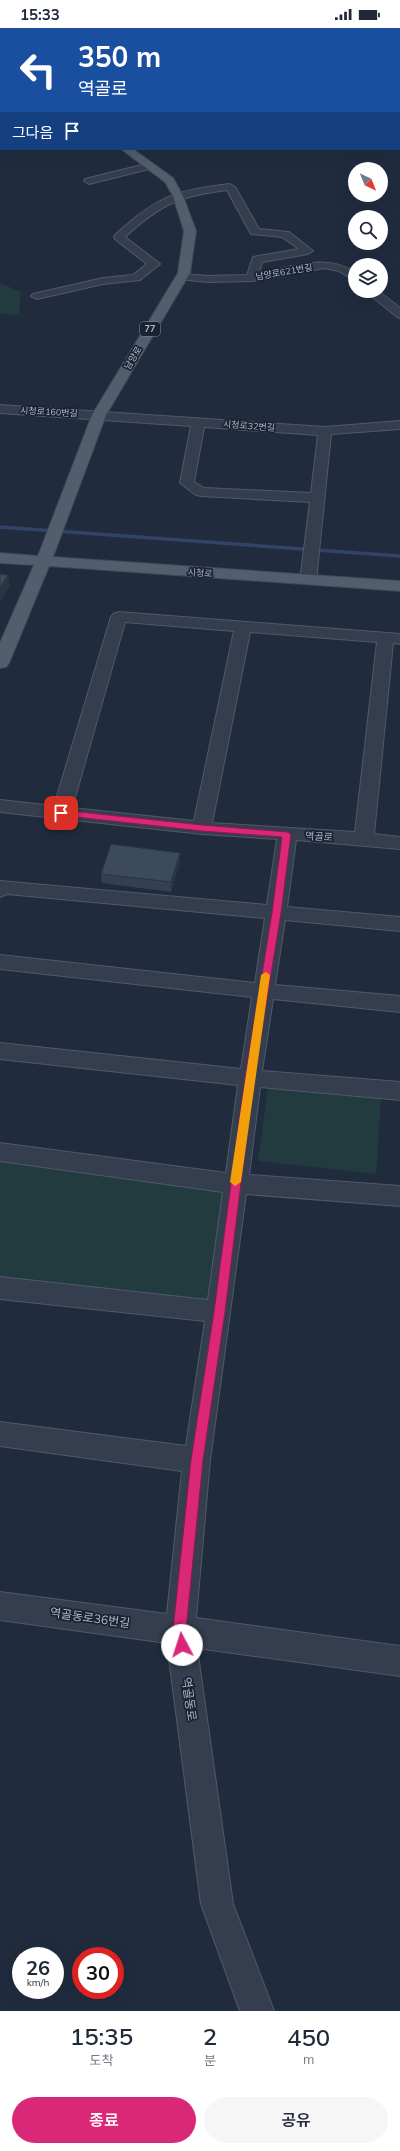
<!DOCTYPE html>
<html lang="ko">
<meta charset="utf-8">
<style>
body{margin:0;font-family:Mulish,"Noto Sans KR",sans-serif;background:#f6f6f7;color:#1f2937;height:100vh;display:flex;flex-direction:column;font-size:15px;white-space:nowrap}
*{box-sizing:border-box;margin:0}
p{font-size:13px;color:#747a83}
.icon{flex:none;width:22px;height:22px;fill:none;stroke:currentColor;stroke-width:2;stroke-linecap:round;stroke-linejoin:round}
.map{position:relative;height:1983px;overflow:hidden}
.drawer{display:flex;flex-direction:column;background:#fff;flex:1}
.drawer>*{flex:none}
.guide{position:absolute;left:0px;top:0px;width:400px;height:122px;box-shadow:0 4px 16px #0002;background:#1a4fa0;color:#fff;overflow:hidden}
.needle{width:26px;rotate:137deg}
.fabs{position:absolute;left:348px;top:134px;display:grid;gap:8px}
.fabs a{display:grid;place-items:center;width:40px;height:40px;border-radius:50%;background:#fff;box-shadow:0 4px 16px #0002;font-size:20px}
.speed{position:absolute;left:12px;top:1919px;display:flex;gap:8px;font-size:20px;font-weight:700;text-align:center}
.speed>*{display:grid;place-content:center;width:52px;height:52px;border-radius:50%;background:#fff;box-shadow:0 4px 16px #0002;line-height:1}
.speed small{font-size:10px;font-weight:400}
.speed .limit{border:6px solid #d22;background:#fff;color:#111}
.pin{position:absolute;display:grid;place-items:center;width:34px;height:34px;color:#fff;margin:-17px;border-radius:8px;box-shadow:0 2px 6px #0006}
.me{position:absolute;width:44px;margin:-22px;rotate:355deg;stroke-linejoin:round;filter:drop-shadow(0 0 3px #0008)}
.turn{display:flex;align-items:center;gap:14px;height:84px;padding:0 12px;font-size:18px}
.turn .icon{width:52px;height:52px;stroke-width:2.5}
.turn b{display:block;font-size:28px;line-height:34px}
.then{display:flex;align-items:center;height:38px;padding:0 12px;background:#0003;gap:8px;font-size:15px}
.eta{display:flex;justify-content:space-evenly;align-items:center;height:68px;text-align:center}
.eta b{font-size:24px;font-weight:600;line-height:28px}
.button{display:flex;gap:8px;margin-top:auto;padding:8px 12px}
.button a{flex:1;height:46px;border-radius:24px;background:#db2777;color:#fff;font-size:16px;font-weight:600;line-height:46px;text-align:center}
.button a+a{background:#f6f6f7;color:#1f2937}
.status{display:flex;justify-content:space-between;align-items:center;height:28px;padding:0 20px;background:#fff;direction:ltr}
.status svg{height:11px;fill:currentColor}
.map>svg:first-child{display:block}
.green{fill:#223b3f}
.lines{fill:none;stroke-linecap:round;stroke-linejoin:round}
.stream{stroke:#314465;stroke-width:3.5}
.minor-casing{stroke:#505969;stroke-width:2}
.major-casing{stroke:#3e4757;stroke-width:2}
.minor{fill:#353e4e;fill-rule:evenodd}
.major{fill:#525d6e;fill-rule:evenodd}
.wall{fill:#344051}
.shaded-wall{fill:#2a3442}
.building{fill:#3c4a5e;stroke:#2a3442}
.route{fill:#db2777;stroke:#8e194d}
.slow{fill:#f59e0b}
.labels{text-anchor:middle;stroke-width:3.5;stroke-linejoin:round;paint-order:stroke}
.far-street-label{font-size:9px;fill:#b0b9ca;stroke:#1a2333}
.shield{fill:#1a2333;stroke:#838c9d;stroke-width:1}
.shield-label{font-size:9px;font-weight:bold;fill:#b0b9ca}
.street-label{font-size:10px;fill:#b0b9ca;stroke:#1a2333}
.near-street-label{font-size:12px;fill:#b0b9ca;stroke:#1a2333}
</style>
<div class="status"><b>15:33</b><svg viewBox="0 0 49 12"><path d="M0 12V9h3v3zM5 12V6h3v6zM10 12V3h3v9zM15 12V0h3v12zM26 1h20v11H26zM47 4h2v5h-2z"/></svg></div>
<div class="map">
<svg width="400" height="1983" viewBox="0 0 400 1983">
<rect width="100%" height="100%" fill="#202c3e"/>
<path class="green" d="M 0,255 L 21,264 L 19,287 L 0,286 Z
M 268,1060 L 381,1071 L 376,1146 L 258,1133 Z
M 0,1132 L 223,1162 L 211,1273 L 0,1248 Z"/>
<g class="lines">
<path class="stream" d="M 0,499 L 400,528"/>
<g class="minor-casing">
<path id="minor" d="M 196,0 L 212,0 L 213,1 L 197,1 Z
M 361,0 L 377,0 L 378,1 L 362,1 Z
M 399,2 L 400,2 L 400,6 L 399,6 Z
M 399,19 L 400,19 L 400,23 L 399,23 Z
M 150,135 L 153,136 L 153,140 L 89,156 L 84,153 L 85,151 Z
M 230,156 L 235,159 L 259,201 L 289,204 L 313,223 L 308,226 L 262,234 L 259,245 C 289,240 329,224 355,245 L 355,253 L 339,243 L 325,240 L 252,253 L 208,254 L 178,251 L 176,249 L 182,246 L 208,248 L 247,247 L 253,229 L 299,221 L 282,209 L 251,206 L 227,162 C 179,168 161,176 125,209 L 160,236 L 140,252 L 103,256 L 37,271 L 31,268 L 33,266 L 103,250 L 133,247 L 147,236 L 115,211 L 114,209 L 115,207 C 157,169 175,162 230,156 Z
M 365,263 L 378,263 L 400,280 L 400,290 L 396,288 Z
M 0,377 L 325,399 L 400,393 L 400,401 L 331,406 L 316,553 L 313,556 L 303,556 L 300,553 L 310,474 L 201,468 L 196,467 L 180,455 L 191,398 L 0,385 ZM 204,399 L 318,407 L 311,465 L 204,460 L 194,454 Z
M 119,584 L 400,606 L 400,616 L 393,615 L 374,806 L 400,809 L 400,821 L 296,812 L 287,879 L 400,889 L 400,903 L 285,892 L 275,957 L 400,968 L 400,984 L 273,971 L 262,1043 L 400,1054 L 400,1072 L 260,1059 L 249,1147 L 400,1158 L 400,1178 L 246,1166 L 210,1432 L 196,1590 L 400,1618 L 400,1648 L 197,1620 L 233,1876 L 274,1983 L 240,1983 L 201,1876 L 167,1615 L 0,1592 L 0,1564 L 167,1586 L 182,1443 L 0,1418 L 0,1394 L 186,1418 L 205,1293 L 0,1271 L 0,1249 L 208,1272 L 223,1164 L 0,1133 L 0,1115 L 226,1145 L 238,1057 L 0,1031 L 0,1015 L 241,1041 L 252,969 L 0,941 L 0,927 L 255,955 L 265,890 L 7,866 L 0,869 L 0,853 L 267,877 L 277,811 L 202,806 L 0,784 L 0,772 L 54,778 L 111,589 L 113,586 ZM 125,594 L 234,603 L 194,793 L 72,780 ZM 250,604 L 377,614 L 355,804 L 212,795 Z"/>
</g>
<g class="major-casing">
<path id="major" d="M 0,42 L 1,42 L 1,48 L 0,48 Z
M 121,121 L 133,121 L 173,150 L 183,168 L 196,203 L 190,245 L 106,387 L 53,529 L 400,553 L 400,563 L 49,538 L 9,635 L 6,639 L 0,640 L 0,615 L 34,537 L 0,535 L 0,525 L 38,528 L 92,387 L 178,245 L 184,203 L 173,168 L 165,154 Z"/>
</g>
<use href="#minor" class="minor"/>
<use href="#major" class="major"/>
</g>
<path class="wall" d="M 180,825 L 180,834 L 171,864 L 102,855 L 101,846 Z"/>
<path class="shaded-wall" d="M 8,547 L 10,558 L 0,574 L 0,560 Z
M 180,825 L 180,834 L 171,864 L 171,854 Z"/>
<path class="building" d="M 0,546 L 8,547 L 0,560 Z
M 111,816 L 180,825 L 171,854 L 101,846 Z"/>
<path class="route" d="M 61,782 L 202,797 L 287,804 L 291,806 L 281,885 L 254,1050 L 225,1284 L 203,1432 L 186,1602 L 188,1617 L 186,1622 L 182,1624 L 177,1622 L 173,1602 L 191,1432 L 214,1284 L 245,1050 L 272,885 L 282,809 L 202,803 L 58,787 L 57,785 Z"/>
<path class="slow" d="M 266,944 L 270,947 L 241,1154 L 235,1158 L 230,1154 L 261,947 Z"/>
<g class="labels">
<g class="far-street-label">
<text transform="translate(284 244) rotate(-10)" y="3">남양로621번길</text>
<text transform="translate(133 330) rotate(-59)" y="3">남양로</text>
<text transform="translate(49 384) rotate(3)" y="3">시청로160번길</text>
<text transform="translate(249 398) rotate(4)" y="3">시청로32번길</text>
<text transform="translate(200 545) rotate(4)" y="3">시청로</text>
</g>
<rect class="shield" x="140" y="294" width="20" height="14" rx="3"/>
<g class="shield-label">
<text x="150" y="304">77</text>
</g>
<g class="street-label">
<text transform="translate(319 808) rotate(3)" y="4">역골로</text>
</g>
<g class="near-street-label">
<text transform="translate(90 1590) rotate(8)" y="4">역골동로36번길</text>
<text transform="translate(189 1671) rotate(82)" y="4">역골동로</text>
</g>
</g>
</svg>
<div class="fabs">
<a><svg class="needle" viewBox="-14 -14 28 28"><path d="M0-13l5 13h-10z" fill="#e53935"/><path d="M0 13l5-13h-10z" fill="#747a83"/></svg></a>
<a><svg class="icon" aria-label="search" viewBox="0 0 24 24"><circle cx="10" cy="10" r="6"/><path d="M15 15l6 6"/></svg></a>
<a><svg class="icon" aria-label="layers" viewBox="0 0 24 24"><path d="M12 4l9 5-9 5-9-5zM3 14l9 5 9-5"/></svg></a>
</div>
<div class="speed"><div>26<small>km/h</small></div><div class="limit">30</div></div>
<div class="pin" style="left:61px;top:785px;background:#d93025"><svg class="icon" aria-label="arrive" viewBox="0 0 24 24"><path d="M6 21V4h12l-3 4 3 4H6"/></svg></div>
<svg class="me" style="left:182px;top:1617px" viewBox="-20 -20 40 40"><circle r="19" fill="#fff"/><path d="M0-13L10 11 0 6-10 11z" fill="#db2777"/></svg>
<div class="guide">
<div class="turn"><svg class="icon" aria-label="left" viewBox="0 0 24 24"><path d="M17 20v-9H6M10 6l-5 5 5 5"/></svg><div><b>350 m</b>역골로</div></div>
<div class="then">그다음<svg class="icon" aria-label="arrive" viewBox="0 0 24 24"><path d="M6 21V4h12l-3 4 3 4H6"/></svg></div>
</div>
</div>
<section class="drawer">
<div class="eta">
<div><b>15:35</b><p>도착</p></div>
<div><b>2</b><p>분</p></div>
<div><b>450</b><p>m</p></div>
</div>
<div class="button"><a>종료</a><a>공유</a></div>
</section>
